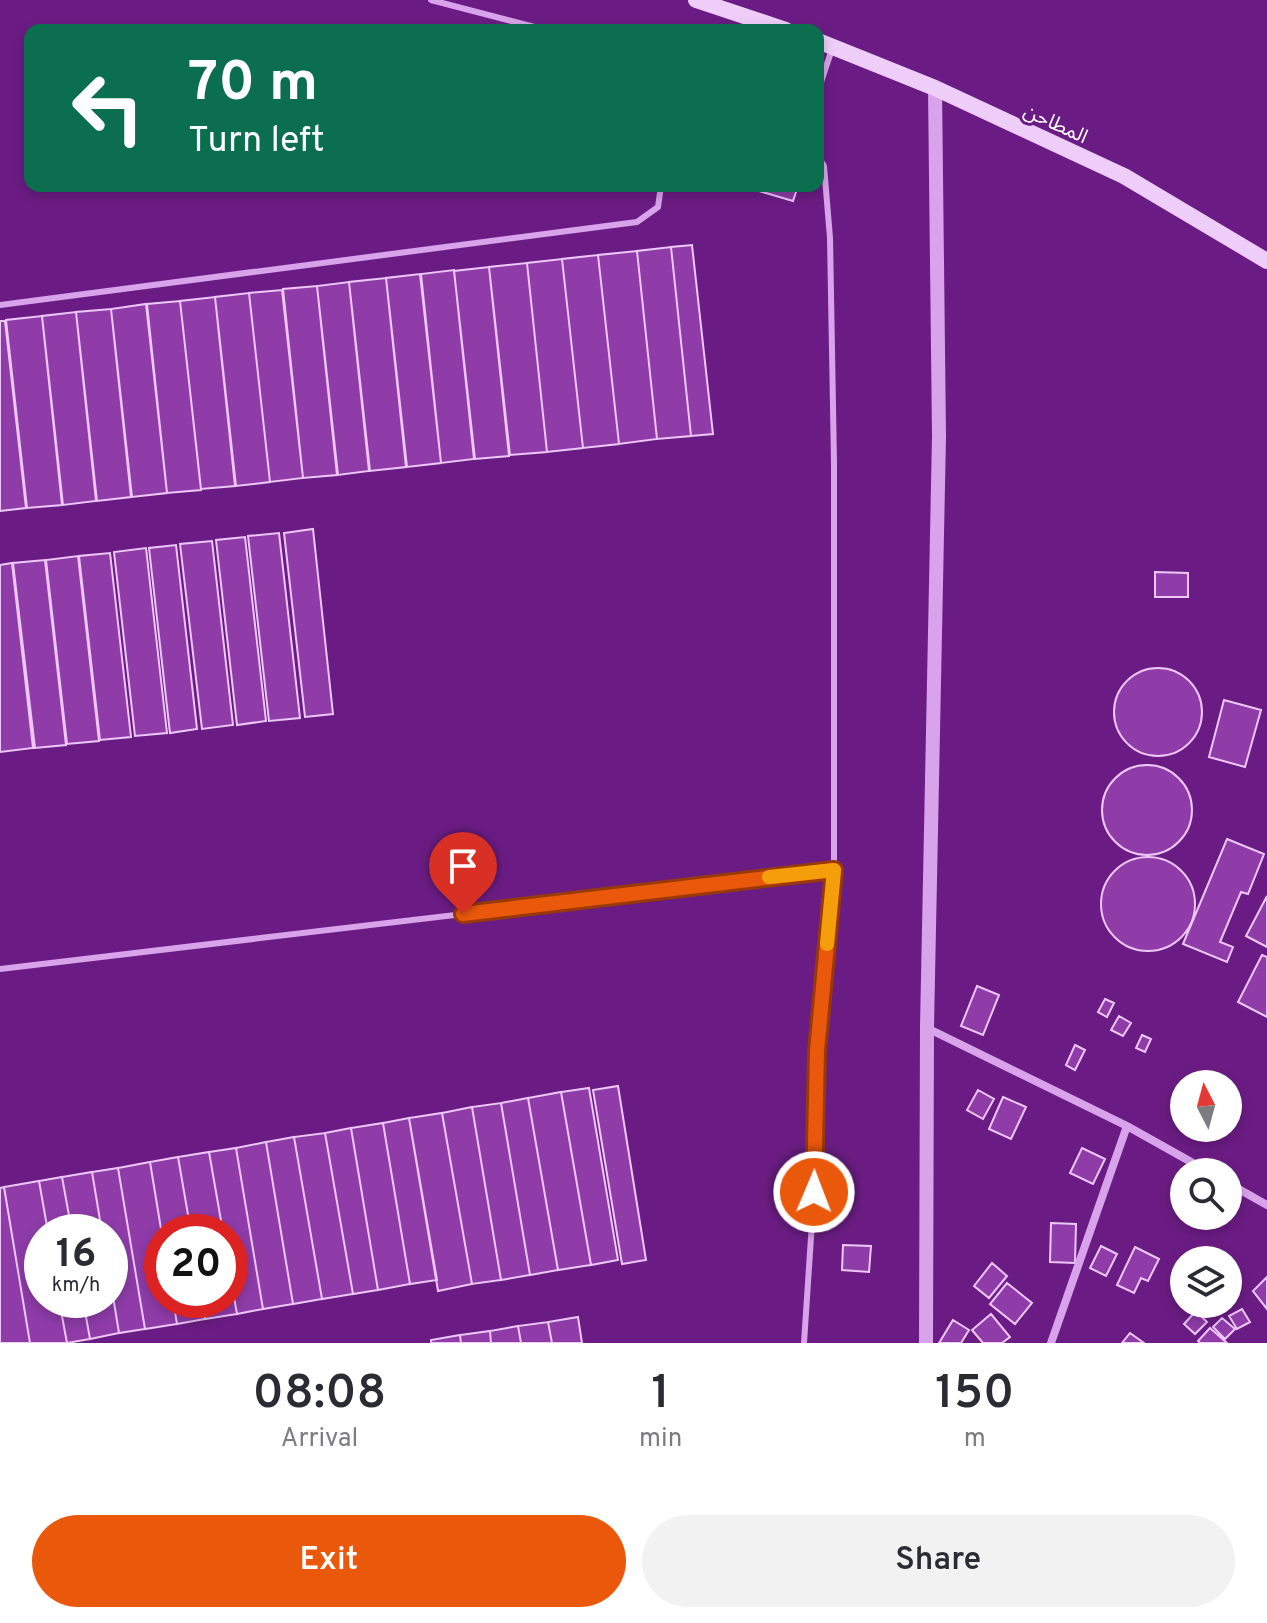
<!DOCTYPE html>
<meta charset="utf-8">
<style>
body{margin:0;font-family:Overpass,"Noto Sans Arabic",sans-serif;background:#f2f2f3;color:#2b2b33;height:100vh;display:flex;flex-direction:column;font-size:30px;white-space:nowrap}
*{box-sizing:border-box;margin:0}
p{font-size:26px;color:#7c7c81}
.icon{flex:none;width:44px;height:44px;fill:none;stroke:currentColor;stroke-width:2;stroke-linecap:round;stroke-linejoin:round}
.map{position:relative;height:1343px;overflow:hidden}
.drawer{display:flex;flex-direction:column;background:#fff;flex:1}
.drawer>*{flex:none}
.guide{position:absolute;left:24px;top:24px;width:800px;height:168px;border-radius:16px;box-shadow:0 4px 12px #0003;background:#0b6e4f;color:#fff;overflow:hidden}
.needle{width:52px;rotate:354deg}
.buttons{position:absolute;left:1170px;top:1070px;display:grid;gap:16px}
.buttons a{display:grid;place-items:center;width:72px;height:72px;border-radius:50%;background:#fff;box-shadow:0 4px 12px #0003;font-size:40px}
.speed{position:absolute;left:24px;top:1214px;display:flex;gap:16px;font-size:40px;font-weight:700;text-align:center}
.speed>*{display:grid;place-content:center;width:104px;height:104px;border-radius:50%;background:#fff;box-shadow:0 4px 12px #0003;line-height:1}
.speed small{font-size:20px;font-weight:400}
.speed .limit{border:12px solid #d22;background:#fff;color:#111}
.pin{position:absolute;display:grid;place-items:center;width:68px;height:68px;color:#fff;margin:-82px -34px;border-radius:50% 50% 50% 0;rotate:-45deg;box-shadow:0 0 8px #0007}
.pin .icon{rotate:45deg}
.me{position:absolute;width:88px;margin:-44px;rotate:1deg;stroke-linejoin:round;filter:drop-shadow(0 0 6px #0008)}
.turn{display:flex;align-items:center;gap:28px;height:168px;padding:0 32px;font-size:36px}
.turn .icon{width:104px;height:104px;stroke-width:2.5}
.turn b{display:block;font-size:56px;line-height:68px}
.eta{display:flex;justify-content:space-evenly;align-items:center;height:136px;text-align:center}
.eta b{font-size:48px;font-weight:600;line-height:56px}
.cta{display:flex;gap:16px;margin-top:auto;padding:16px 32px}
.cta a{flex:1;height:92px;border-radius:48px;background:#ea580c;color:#fff;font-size:32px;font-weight:600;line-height:92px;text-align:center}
.cta a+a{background:#f2f2f3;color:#2b2b33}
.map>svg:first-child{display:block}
.building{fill:#8f3ca9;stroke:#ecc7f8;stroke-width:2}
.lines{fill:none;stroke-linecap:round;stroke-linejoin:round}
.service{stroke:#d8a3eb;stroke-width:6}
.minor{stroke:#d8a3eb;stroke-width:8}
.tertiary{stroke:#d8a3eb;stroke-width:14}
.secondary{stroke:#eecef8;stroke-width:16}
.route-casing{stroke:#983908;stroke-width:20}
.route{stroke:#ea580c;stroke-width:14}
.slow{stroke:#f59e0b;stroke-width:14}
.labels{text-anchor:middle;stroke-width:6;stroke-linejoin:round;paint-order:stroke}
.street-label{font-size:20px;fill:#fff;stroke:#6b1c84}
</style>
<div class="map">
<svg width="1267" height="1343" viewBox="0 0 1267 1343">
<rect width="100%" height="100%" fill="#6b1c84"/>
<path class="building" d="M 760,186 L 798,186 L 793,201 L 759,191 Z
M 692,245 L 713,434 L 691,436 L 671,247 Z
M 671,247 L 691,436 L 657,439 L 637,251 Z
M 637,251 L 657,439 L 619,444 L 598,255 Z
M 598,255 L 619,444 L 583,448 L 562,259 Z
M 562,259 L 583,448 L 547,452 L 527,263 Z
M 527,263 L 547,452 L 510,455 L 489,267 Z
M 489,267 L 509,456 L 475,459 L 454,271 Z
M 454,270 L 474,459 L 441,463 L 421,274 Z
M 420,274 L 441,463 L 407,467 L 386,278 Z
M 386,278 L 406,467 L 370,471 L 349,282 Z
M 349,282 L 369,471 L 338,475 L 317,286 Z
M 317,286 L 337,475 L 303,478 L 283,289 Z
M 282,290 L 303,478 L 270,482 L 249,293 Z
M 249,293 L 270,482 L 236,486 L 215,297 Z
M 215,297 L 235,486 L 201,489 L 180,301 Z
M 180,301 L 201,490 L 167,493 L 147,304 Z
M 146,304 L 167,493 L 132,497 L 111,309 Z
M 111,309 L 131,497 L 97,501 L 76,312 Z
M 76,312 L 96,501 L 63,505 L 42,316 Z
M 42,316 L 62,505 L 27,508 L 6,320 Z
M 0,321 L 5,321 L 26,508 L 0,511 Z
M 313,529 L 333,714 L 305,717 L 284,533 Z
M 279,533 L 300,718 L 269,721 L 248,536 Z
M 245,537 L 266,721 L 237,725 L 216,540 Z
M 212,541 L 233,725 L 202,729 L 180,544 Z
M 176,545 L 197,729 L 170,733 L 149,548 Z
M 146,548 L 167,733 L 135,736 L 114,552 Z
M 110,553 L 131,737 L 100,740 L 79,556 Z
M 78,556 L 99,741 L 67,744 L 46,560 Z
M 45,560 L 66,745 L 35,748 L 13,563 Z
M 12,563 L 33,748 L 0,752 L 0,565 Z
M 1155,572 L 1188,573 L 1188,597 L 1155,597 Z
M1114 712a44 44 0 1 1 88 0a44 44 0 1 1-88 0Z
M 1224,700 L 1261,710 L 1245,767 L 1209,757 Z
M1102 810a45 45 0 1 1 90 0a45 45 0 1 1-90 0Z
M 1227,839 L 1264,854 L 1248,894 L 1241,892 L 1220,942 L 1233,947 L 1227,962 L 1183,944 Z
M1101 904a47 47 0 1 1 94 0a47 47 0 1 1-94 0Z
M 1267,896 L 1267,947 L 1246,936 Z
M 1262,955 L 1267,957 L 1267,1017 L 1238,1002 Z
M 977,986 L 999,995 L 983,1035 L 961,1026 Z
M 1105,999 L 1114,1003 L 1107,1017 L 1098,1012 Z
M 1119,1016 L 1131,1023 L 1123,1036 L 1111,1030 Z
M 1142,1035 L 1151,1039 L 1145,1052 L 1136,1048 Z
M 1075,1045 L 1085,1050 L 1075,1070 L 1066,1065 Z
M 618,1086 L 646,1260 L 622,1264 L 593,1090 Z
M 589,1088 L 618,1260 L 591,1265 L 561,1092 Z
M 978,1090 L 994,1099 L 983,1119 L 967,1110 Z
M 561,1092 L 591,1265 L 558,1270 L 528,1098 Z
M 1003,1097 L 1026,1107 L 1011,1139 L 989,1129 Z
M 528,1098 L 558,1270 L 530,1275 L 501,1103 Z
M 501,1103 L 530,1275 L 501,1280 L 472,1107 Z
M 472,1107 L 501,1280 L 472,1284 L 442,1113 Z
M 442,1113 L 472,1284 L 438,1291 L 409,1118 Z
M 409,1118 L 437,1280 L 410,1284 L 383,1123 Z
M 383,1123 L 410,1284 L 378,1290 L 351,1128 Z
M 351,1128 L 378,1290 L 353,1294 L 325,1133 Z
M 325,1133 L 353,1294 L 322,1299 L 294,1137 Z
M 294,1137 L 322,1299 L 293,1304 L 266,1142 Z
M 266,1142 L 293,1304 L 263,1309 L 236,1148 Z
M 236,1148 L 263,1309 L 237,1314 L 230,1275 L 230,1232 L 223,1232 L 209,1152 Z
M 1082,1148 L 1105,1159 L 1093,1184 L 1070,1173 Z
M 209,1152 L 223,1232 L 191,1232 L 178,1157 Z
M 178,1157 L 191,1232 L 162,1232 L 162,1235 L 150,1162 Z
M 150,1162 L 162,1235 L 162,1300 L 173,1300 L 177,1324 L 145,1329 L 118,1168 Z
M 118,1168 L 145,1329 L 119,1333 L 110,1278 L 110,1232 L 102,1232 L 92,1172 Z
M 92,1172 L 102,1232 L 72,1232 L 62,1177 Z
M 62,1177 L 72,1232 L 48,1232 L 39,1181 Z
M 39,1181 L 48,1232 L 42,1232 L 42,1300 L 59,1300 L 67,1343 L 30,1343 L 4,1187 Z
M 4,1187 L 30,1343 L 0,1343 L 0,1188 Z
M 1051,1223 L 1076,1224 L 1075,1263 L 1050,1262 Z
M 843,1245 L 871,1246 L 869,1272 L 842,1270 Z
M 1101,1246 L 1117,1254 L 1106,1276 L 1090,1268 Z
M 1135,1247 L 1159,1259 L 1148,1281 L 1141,1278 L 1134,1293 L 1117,1285 Z
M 992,1263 L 1007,1276 L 989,1298 L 974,1286 Z
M 230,1275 L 237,1314 L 205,1319 L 202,1300 L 230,1300 Z
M 1267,1277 L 1267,1309 L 1253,1291 Z
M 110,1278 L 119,1333 L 90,1339 L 83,1300 L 110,1300 Z
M 1007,1283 L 1032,1303 L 1015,1324 L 990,1304 Z
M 59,1300 L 83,1300 L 90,1339 L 67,1343 Z
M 173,1300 L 202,1300 L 205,1319 L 177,1324 Z
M 1242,1309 L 1250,1322 L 1237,1329 L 1229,1316 Z
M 1196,1311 L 1207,1322 L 1195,1334 L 1184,1324 Z
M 991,1314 L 1010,1337 L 1002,1343 L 983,1343 L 972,1330 Z
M 578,1317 L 582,1343 L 552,1343 L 548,1322 Z
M 1222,1318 L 1235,1329 L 1225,1339 L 1213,1327 Z
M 953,1320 L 969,1330 L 961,1343 L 939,1343 Z
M 548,1322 L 552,1343 L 521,1343 L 518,1326 Z
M 518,1326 L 521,1343 L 491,1343 L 490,1331 Z
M 1210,1328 L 1227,1343 L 1200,1343 L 1198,1341 Z
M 490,1331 L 491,1343 L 461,1343 L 460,1335 Z
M 1130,1333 L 1144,1343 L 1122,1343 Z
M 460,1335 L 461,1343 L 431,1343 L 431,1340 Z"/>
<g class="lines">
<path class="service" d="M 431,0 L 546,30
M 818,91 L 832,49
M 0,305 L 637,222 L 658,207 L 661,186
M 0,969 L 834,870
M 804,1343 L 814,1192 L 817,1051 L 834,870 L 834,462 L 830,238 L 824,166 L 818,156"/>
<path class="minor" d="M 927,1028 L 1127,1126 L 1209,1172
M 1228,1183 L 1267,1205
M 1051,1343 L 1127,1126"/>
<path class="tertiary" d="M 926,1343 L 927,1027 L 939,436 L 935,88"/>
<path class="secondary" d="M 696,0 L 786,30
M 818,41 L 935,88 L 1124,176 L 1267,261"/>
</g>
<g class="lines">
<g class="route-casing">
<path id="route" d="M 463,914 L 834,870 L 817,1051 L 814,1192"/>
</g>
<use href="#route" class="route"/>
<path class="slow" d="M 769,877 L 834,870 L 827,944"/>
</g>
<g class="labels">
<g class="street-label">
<text transform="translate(1056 123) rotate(25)" y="7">المطاحن</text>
</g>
</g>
</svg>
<div class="buttons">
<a><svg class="needle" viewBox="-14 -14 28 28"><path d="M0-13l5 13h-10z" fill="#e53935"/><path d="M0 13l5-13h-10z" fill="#7c7c81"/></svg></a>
<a><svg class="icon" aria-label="search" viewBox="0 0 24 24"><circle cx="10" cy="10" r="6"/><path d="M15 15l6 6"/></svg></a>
<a><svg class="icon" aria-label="layers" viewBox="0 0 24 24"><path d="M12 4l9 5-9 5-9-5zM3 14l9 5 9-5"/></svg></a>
</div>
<div class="speed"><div>16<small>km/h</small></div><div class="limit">20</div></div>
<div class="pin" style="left:463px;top:914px;background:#d93025"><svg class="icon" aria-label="arrive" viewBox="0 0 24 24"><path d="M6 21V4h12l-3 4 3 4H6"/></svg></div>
<svg class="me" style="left:814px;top:1192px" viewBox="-20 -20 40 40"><circle r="17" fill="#ea580c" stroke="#fff" stroke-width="3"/><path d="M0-11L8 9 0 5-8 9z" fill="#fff"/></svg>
<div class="guide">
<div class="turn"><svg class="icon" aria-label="left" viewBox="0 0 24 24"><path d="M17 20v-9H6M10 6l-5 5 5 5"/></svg><div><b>70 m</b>Turn left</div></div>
</div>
</div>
<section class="drawer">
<div class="eta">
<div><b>08:08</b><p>Arrival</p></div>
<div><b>1</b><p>min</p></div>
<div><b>150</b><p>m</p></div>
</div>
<div class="cta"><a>Exit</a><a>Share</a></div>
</section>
